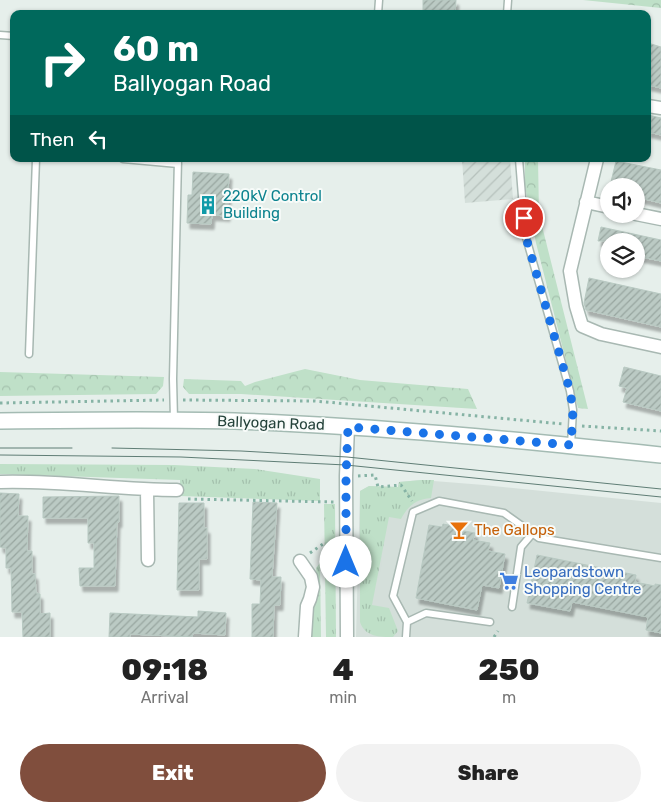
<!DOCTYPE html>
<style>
body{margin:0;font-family:Rubik,sans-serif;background:#f2f2f2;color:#222;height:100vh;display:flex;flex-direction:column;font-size:19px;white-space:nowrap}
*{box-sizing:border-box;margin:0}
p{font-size:16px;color:#767676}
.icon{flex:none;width:28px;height:28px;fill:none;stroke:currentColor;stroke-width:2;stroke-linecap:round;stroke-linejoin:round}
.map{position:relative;height:637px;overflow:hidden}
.details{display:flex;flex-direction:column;background:#fff;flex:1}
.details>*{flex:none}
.banner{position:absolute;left:10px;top:10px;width:641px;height:152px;border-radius:10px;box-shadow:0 1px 4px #0004;background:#00695c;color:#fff;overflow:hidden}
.controls{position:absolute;left:600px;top:178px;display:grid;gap:10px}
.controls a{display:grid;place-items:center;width:45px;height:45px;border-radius:50%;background:#fff;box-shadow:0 1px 4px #0004;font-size:25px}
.pin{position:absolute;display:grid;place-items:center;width:42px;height:42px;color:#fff;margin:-21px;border:2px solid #fff;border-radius:50%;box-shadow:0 1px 5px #0007}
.me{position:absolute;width:55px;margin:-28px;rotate:0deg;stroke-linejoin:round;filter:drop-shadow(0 0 4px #0008)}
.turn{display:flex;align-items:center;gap:18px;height:105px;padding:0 20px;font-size:22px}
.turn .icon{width:65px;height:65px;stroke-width:2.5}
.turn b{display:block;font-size:35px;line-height:42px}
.then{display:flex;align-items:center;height:48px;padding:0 20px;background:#0003;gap:10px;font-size:19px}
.eta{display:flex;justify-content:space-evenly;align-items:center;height:85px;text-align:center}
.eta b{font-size:30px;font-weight:800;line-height:35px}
.primary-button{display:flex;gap:10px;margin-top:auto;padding:10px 20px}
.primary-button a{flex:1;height:58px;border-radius:30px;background:#804e3d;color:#fff;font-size:20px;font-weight:800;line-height:58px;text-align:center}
.primary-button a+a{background:#f2f2f2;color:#222}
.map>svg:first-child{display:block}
.built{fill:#d4dfda}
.industrial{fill:url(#industrial-furrows)}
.grass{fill:url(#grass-tufts)}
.forest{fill:url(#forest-crowns)}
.building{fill:url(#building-hatch);stroke:#b8c9c2;filter:url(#shadow)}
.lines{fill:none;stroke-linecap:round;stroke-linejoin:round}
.lane-casing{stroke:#a8b8b2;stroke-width:9}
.street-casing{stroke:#a8b8b2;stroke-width:15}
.secondary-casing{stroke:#a4bbb3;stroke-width:18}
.path{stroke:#86b3a5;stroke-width:3;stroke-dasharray:2.5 4;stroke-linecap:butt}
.lane{stroke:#fff;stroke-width:6}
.street{stroke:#fff;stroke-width:12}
.secondary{stroke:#fff;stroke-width:15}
.tram{stroke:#5f7d75;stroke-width:1}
.route{stroke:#1a73e8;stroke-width:9;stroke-dasharray:0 16.2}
.labels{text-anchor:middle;stroke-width:4;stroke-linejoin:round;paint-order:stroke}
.culture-label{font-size:15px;fill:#0d838f;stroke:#f7fbf9;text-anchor:start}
.street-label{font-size:15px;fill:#24423a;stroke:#f7fbf9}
.food-label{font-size:15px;fill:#c56008;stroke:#f7fbf9;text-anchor:start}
.shop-label{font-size:15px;fill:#366cbe;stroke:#f7fbf9;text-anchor:start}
</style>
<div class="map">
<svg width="661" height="637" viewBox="0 0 661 637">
<defs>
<pattern id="industrial-furrows" width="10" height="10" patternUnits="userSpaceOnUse" patternTransform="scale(1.25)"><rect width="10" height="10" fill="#d4dfda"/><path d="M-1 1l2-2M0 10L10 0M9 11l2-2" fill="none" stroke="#b6c1bc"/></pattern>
<pattern id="grass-tufts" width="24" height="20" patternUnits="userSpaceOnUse" patternTransform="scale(1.25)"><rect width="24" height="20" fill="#bfe0c8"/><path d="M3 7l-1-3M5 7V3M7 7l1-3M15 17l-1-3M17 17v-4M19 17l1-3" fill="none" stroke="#a4c1ad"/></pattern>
<pattern id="forest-crowns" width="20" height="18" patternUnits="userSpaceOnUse" patternTransform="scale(1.25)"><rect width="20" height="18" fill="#bfe0c8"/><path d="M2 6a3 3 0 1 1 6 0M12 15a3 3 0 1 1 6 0" fill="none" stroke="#a4c1ad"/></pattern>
<pattern id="building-hatch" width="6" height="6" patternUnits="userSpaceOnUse" patternTransform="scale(1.25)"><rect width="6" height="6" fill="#bbcac4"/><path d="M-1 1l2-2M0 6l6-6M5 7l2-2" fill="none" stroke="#98a6a0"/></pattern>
<filter id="shadow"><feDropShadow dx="3" dy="5.5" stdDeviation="1" flood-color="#0004"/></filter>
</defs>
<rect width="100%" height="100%" fill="#e6efeb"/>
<path class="built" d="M 421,480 L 484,485 L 661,503 L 661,637 L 356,637 L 360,491 L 369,486 L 398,487 L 399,482 Z"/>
<path class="industrial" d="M 462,159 L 510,159 L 513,199 L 465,203 Z"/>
<path class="grass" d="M 0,464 L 174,465 L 255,469 L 320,479 L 320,501 L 180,496 L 180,480 L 0,474 Z
M 421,480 L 434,480 L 431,498 C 416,499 408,506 401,519 L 389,517 L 372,605 L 389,608 L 398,631 L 393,637 C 380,637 365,637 360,622 L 360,491 L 369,486 L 398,487 L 399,482 Z
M 324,504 L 335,504 L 336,637 L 326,637 Z
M 320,563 L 321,637 L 310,637 L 312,609 L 318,595 L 316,568 Z"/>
<path class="forest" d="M 583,0 L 661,0 L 661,8 Z
M 525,159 L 538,159 L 539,214 L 588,409 L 578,408 L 536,243 L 525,186 Z
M 305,369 L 360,380 L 468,389 L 477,409 L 241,394 L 189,394 L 183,387 L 184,379 L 241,381 L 245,386 L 255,382 Z
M 0,372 L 164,377 L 163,386 L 156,394 L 0,396 Z"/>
<path class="building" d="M 423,0 L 456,0 L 455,14 L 423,14 Z
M 648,43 L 661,47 L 661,88 L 648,85 Z
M 648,115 L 661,118 L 661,135 L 648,132 Z
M 616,161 L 661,170 L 661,203 L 636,197 L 636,186 L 610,186 Z
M 193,172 L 229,174 L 227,216 L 212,215 L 211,224 L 187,223 L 188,195 L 192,195 Z
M 601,227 L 661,240 L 661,261 L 636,256 L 636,241 L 598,241 Z
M 589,278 L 661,294 L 661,327 L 586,310 L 584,303 Z
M 624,367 L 661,376 L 661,411 L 623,402 L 627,388 L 619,386 Z
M 0,493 L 19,494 L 18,516 L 28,516 L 27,551 L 32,551 L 32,574 L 35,574 L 36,593 L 40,594 L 40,614 L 50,613 L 50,637 L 23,637 L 22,612 L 12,612 L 11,568 L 6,568 L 6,548 L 0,547 Z
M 119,496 L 119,522 L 117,522 L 115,586 L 80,586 L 79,568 L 94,568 L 94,543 L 88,543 L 88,518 L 43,518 L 43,497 Z
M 253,502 L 277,503 L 272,577 L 281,577 L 280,605 L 274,605 L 273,637 L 252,637 L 252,604 L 260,604 L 261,580 L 250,579 Z
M 179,503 L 204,503 L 204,528 L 207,528 L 207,559 L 199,559 L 199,590 L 177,590 Z
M 443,524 L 459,527 L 459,530 L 475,533 L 473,540 L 490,543 L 488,551 L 505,554 L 499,588 L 482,585 L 477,610 L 416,598 L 429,525 L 442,527 Z
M 537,555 L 636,575 L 635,582 L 655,586 L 655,584 L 661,585 L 661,633 L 646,630 L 648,617 L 572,602 L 570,611 L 527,603 Z
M 198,611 L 226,613 L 225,635 L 193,633 L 192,637 L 130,634 L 130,637 L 109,637 L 110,613 L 198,617 Z"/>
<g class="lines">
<g class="lane-casing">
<path id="lane" d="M 378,14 L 379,0
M 507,14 L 508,0
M 0,35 L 14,36
M 123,159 L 178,164
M 519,159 L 525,234 L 570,391 L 573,410 L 571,445
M 29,354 L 36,159
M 174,420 L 173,379 L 178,159
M 512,607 L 521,547 L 533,533
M 407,622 L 426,613 L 490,622
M 406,637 L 407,622 L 393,596 L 413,512 L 439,501 L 504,513 L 539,538 L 661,558"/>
</g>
<g class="street-casing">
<path id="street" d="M 648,106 L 661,108
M 597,159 L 570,271 L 576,306 L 582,326 L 601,334 L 661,347
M 586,202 L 609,207
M 636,214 L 661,219
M 0,482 C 59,480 118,490 177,490
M 147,490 L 148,560
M 300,561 L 311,577 L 313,587 L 310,599 L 307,606 L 305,637
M 347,637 L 346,476 L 348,427"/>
</g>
<g class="secondary-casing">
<path id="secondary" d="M 0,421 C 78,420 156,419 235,421 C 377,426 519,440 661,455"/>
</g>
<path class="path" d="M 183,400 L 315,401 L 563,424
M 0,403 L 164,400
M 582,426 L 661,431
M 358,476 L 375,475 L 378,487 L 401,485 L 412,501
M 188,499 L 334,502
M 310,553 L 323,544 L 333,544
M 494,637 L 498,631"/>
<use href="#lane" class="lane"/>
<use href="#street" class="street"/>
<use href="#secondary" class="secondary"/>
<path class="tram" d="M 0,448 L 72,448
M 112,448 L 241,451 L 347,457 L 661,489
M 0,455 L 181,457 L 346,465 L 661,497"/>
</g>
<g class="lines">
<path class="route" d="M 346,562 L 346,476 L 348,427 L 571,445 L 573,410 L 570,391 L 525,234 L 524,218"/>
</g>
<defs>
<g id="building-bare" transform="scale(1.5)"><path d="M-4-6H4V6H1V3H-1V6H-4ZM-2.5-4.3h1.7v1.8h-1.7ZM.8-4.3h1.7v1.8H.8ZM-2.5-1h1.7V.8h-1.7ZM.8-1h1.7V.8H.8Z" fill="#0f9aa8" stroke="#f7fbf9" stroke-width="2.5" paint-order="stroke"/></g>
<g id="bar-bare" transform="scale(1.5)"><path d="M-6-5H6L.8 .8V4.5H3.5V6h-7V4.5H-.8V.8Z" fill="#e8710a" stroke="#f7fbf9" stroke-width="2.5" paint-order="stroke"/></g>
<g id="supermarket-bare" transform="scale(1.5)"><path d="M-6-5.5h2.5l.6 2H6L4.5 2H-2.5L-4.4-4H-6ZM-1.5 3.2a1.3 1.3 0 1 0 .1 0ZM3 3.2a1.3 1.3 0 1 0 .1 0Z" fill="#3f7fe0" stroke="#f7fbf9" stroke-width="2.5" paint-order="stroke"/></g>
</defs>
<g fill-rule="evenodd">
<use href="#building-bare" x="208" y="205"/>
<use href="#bar-bare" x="459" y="530"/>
<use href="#supermarket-bare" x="509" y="581"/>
</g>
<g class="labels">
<g class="culture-label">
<text x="223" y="201">220kV Control<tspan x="223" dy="17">Building</tspan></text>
</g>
<g class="street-label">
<text transform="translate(271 423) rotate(2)" y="5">Ballyogan Road</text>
</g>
<g class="food-label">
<text x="474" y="535">The Gallops</text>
</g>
<g class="shop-label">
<text x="524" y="577">Leopardstown<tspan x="524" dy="17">Shopping Centre</tspan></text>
</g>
</g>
</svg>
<div class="controls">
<a><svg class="icon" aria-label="sound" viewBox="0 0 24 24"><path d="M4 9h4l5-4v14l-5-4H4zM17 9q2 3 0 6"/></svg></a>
<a><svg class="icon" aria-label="layers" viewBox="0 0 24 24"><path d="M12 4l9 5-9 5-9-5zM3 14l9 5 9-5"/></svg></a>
</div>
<div class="pin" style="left:524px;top:218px;background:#d93025"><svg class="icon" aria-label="arrive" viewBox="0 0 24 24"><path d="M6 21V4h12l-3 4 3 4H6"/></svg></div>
<svg class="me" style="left:346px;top:562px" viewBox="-20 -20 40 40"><circle r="19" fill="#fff"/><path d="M0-13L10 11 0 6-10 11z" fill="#1a73e8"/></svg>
<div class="banner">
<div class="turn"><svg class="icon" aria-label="right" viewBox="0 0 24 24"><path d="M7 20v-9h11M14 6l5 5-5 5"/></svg><div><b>60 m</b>Ballyogan Road</div></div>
<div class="then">Then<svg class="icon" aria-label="left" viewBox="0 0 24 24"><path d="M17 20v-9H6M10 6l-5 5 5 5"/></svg></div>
</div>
</div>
<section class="details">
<div class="eta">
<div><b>09:18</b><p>Arrival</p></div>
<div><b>4</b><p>min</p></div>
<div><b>250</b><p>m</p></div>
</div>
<div class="primary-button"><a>Exit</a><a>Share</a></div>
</section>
